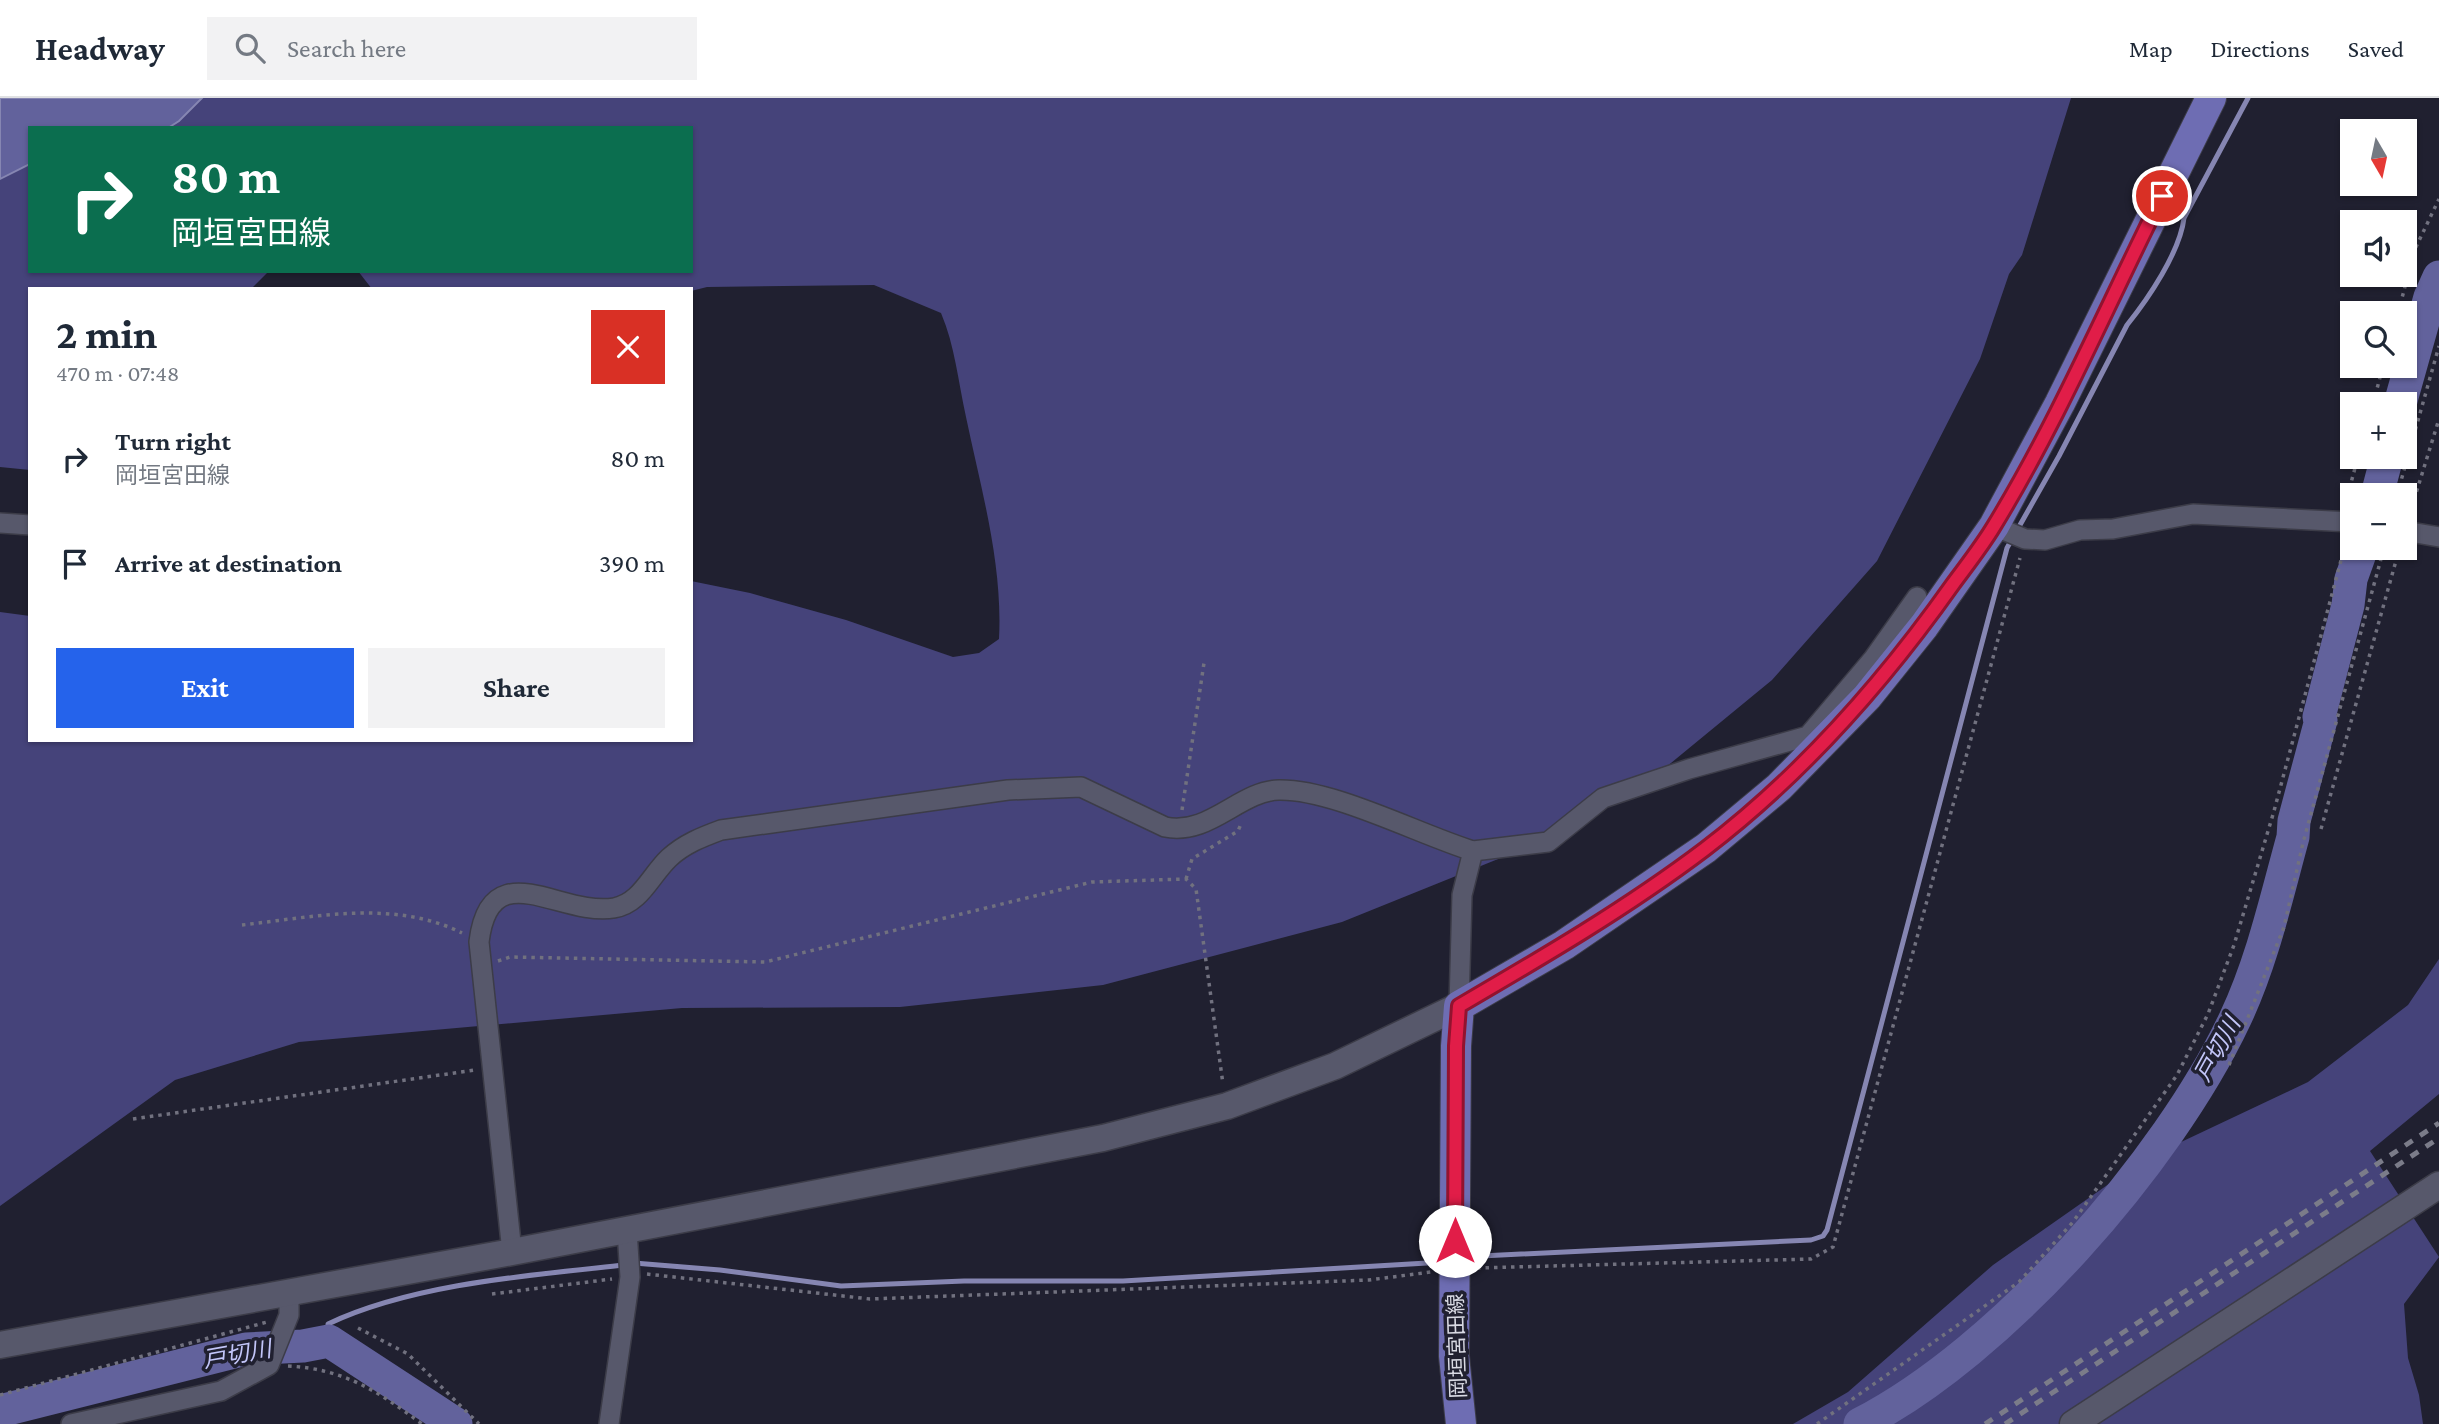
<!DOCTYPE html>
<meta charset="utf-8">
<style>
body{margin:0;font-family:"Crimson Pro","Noto Sans JP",serif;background:#f2f2f3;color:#1f2937;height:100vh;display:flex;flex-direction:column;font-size:26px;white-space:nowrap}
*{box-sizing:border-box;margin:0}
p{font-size:23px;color:#747a83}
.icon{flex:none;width:38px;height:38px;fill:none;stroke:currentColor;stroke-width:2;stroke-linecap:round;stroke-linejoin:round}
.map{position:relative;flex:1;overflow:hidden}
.drawer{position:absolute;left:28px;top:189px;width:665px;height:455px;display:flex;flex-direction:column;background:#fff;border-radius:0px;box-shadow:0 2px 5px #0004}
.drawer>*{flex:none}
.guide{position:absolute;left:28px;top:28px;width:665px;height:147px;border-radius:0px;box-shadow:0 2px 5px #0004;background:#0b6e4f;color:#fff;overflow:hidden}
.needle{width:46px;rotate:171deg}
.controls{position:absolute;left:2340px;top:21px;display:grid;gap:14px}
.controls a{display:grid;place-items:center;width:77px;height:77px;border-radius:0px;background:#fff;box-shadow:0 2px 5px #0004;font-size:35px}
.pin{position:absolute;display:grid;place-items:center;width:60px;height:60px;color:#fff;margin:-30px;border:4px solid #fff;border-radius:50%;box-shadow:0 2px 7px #0007}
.me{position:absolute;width:77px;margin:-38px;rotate:0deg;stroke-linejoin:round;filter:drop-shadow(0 0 5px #0008)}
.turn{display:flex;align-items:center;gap:24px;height:147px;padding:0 28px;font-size:32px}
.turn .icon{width:91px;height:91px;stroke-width:2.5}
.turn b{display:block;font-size:49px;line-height:60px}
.round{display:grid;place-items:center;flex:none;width:74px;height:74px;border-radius:0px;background:#f2f2f3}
.head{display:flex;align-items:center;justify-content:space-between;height:119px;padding:0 28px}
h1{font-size:42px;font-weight:700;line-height:52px}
.cta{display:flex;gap:14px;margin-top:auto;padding:14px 28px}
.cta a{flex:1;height:80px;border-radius:0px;background:#2563eb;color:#fff;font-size:28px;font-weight:700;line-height:80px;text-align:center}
.cta a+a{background:#f2f2f3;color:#1f2937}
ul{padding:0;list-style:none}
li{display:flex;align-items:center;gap:21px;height:105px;padding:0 28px}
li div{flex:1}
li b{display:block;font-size:26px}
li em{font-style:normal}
header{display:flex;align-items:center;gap:42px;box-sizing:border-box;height:98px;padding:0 35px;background:#fff;border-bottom:2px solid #e0e1e3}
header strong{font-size:33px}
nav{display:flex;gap:38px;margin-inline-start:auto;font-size:24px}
.search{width:490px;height:63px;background:#f2f2f3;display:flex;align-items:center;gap:18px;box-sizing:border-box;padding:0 24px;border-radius:0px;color:#747a83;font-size:26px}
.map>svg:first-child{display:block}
.forest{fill:#45437a}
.water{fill:#62629c;stroke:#8686b2;stroke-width:2}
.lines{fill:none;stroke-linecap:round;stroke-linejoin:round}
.stream{stroke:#8686b2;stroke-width:5}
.river{stroke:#62629c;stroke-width:33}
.street-casing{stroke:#3c3c48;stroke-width:22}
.secondary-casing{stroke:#3c3c48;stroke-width:29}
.primary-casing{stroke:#3c3c48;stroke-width:32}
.path{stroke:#71717f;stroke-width:3.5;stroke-dasharray:3.5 5;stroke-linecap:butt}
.street{stroke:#57586b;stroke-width:19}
.secondary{stroke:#57586b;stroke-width:26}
.primary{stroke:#6e6db3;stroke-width:30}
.rail{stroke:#7b7c89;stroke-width:5;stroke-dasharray:9 9;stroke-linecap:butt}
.route-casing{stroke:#92132f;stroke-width:18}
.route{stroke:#e11d48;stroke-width:12}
.labels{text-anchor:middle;stroke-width:7;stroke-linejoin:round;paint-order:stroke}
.street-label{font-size:21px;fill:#d9dae4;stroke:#202030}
.water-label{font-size:23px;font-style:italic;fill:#c3c6f9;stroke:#202030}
</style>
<header>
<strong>Headway</strong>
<div class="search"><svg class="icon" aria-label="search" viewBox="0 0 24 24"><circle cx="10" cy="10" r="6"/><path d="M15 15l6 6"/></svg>Search here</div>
<nav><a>Map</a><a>Directions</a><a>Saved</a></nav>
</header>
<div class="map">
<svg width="2439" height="1326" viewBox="0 0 2439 1326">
<rect width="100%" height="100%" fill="#202030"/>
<path class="forest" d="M 202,0 L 2071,0 L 2022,157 L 2009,176 L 1980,261 L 1877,463 L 1772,582 L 1643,688 L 1513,755 L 1342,824 L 1103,887 L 900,909 L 682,910 L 299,944 L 175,982 L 0,1108 L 0,514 L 30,518 L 30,642 L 691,642 L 691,483 L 750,495 L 846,522 L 953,559 L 979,555 L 999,541 C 1003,466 981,391 966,319 C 958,283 955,248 941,215 L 874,187 L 707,189 L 691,193 L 372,191 L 358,173 L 691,173 L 691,30 L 168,30 L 179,23 Z
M 30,66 L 30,173 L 269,173 L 251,191 L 30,191 L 30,372 L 0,369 L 0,81 Z
M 2439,861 L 2439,996 L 2370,1053 L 2439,1159 L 2404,1206 L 2408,1260 L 2419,1297 L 2423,1326 L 1793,1326 L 1848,1294 L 1993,1167 L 2143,1062 L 2308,984 L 2408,907 Z"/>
<path class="water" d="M 0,0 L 202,0 L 179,23 L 168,30 L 30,30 L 30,66 L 0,81 Z"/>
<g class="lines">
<path class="stream" d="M 1464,1162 L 1481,1158 L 1811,1142 L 1823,1138 L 1827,1132 L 2007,450 L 2059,358 L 2127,227 C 2148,201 2180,154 2184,120 L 2248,0
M 634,1165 L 720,1172 L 841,1188 L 964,1183 L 1123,1183 L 1444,1164
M 329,1243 L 328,1226 C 412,1186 531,1177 624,1167"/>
<path class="river" d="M 2400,306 L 2430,199 L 2439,179
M 2377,397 L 2387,359
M 0,1313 L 246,1251 L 303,1248 L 329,1243 L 456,1326
M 1860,1326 C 2002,1253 2167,1065 2235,921 C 2262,864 2276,801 2293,739 L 2294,723 L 2321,622 L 2319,619 L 2348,507 L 2351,481 L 2362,450"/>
<g class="street-casing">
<path id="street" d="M 0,425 L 30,427
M 1994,428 L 2025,441 L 2045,442 L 2080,432 L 2113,431 L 2193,416 L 2352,424
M 2404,433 L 2439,439
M 1473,753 L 1548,744 L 1603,700 L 1689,671 L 1808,638 L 1873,561 L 1917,499
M 512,1154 L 479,844 C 490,753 560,819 614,810 C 641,805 650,778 669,760 C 684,746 702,739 721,732 L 1008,692 L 1081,689 L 1165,729 C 1210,738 1239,693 1279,692 C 1333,691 1418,736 1473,753 L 1462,797 L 1459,908
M 71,1326 L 221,1293 L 269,1267 L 289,1217 L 289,1196
M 609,1326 L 630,1179 L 627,1132"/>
</g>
<g class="secondary-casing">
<path id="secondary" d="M 0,1247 L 512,1154 L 1103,1040 L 1227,1008 L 1335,968 L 1459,908
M 2073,1326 L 2439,1087"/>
</g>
<g class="primary-casing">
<path id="primary" d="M 1461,1326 L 1454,1258 L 1456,948 L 1459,908 L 1564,847 L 1706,750 L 1779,689 L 1867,599 L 1924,528 L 1994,428 L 2060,305 L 2211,0"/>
</g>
<path class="path" d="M 2398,215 L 2415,151 L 2439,101
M 2373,306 L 2383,268
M 2397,397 L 2439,248
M 2345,407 L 2358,359
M 2409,418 L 2439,321
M 1182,712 L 1204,565
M 2321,731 L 2399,452
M 1186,781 L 1192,761 L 1238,733 L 1241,726
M 242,827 C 314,819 394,801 462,835
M 498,863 L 510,859 L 765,864 L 1092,784 L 1186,781 L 1196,791 L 1223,986
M 2229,967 L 2284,829 L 2303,745 L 2384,450
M 133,1021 L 475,972
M 1477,1170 L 1811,1161 L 1833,1149 L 2020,460
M 647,1176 L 870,1201 L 1369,1182 L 1431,1174
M 492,1196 L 612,1181
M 358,1230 L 408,1256 L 479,1326
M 288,1268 C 344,1271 378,1293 422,1326
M 0,1297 L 267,1224
M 1817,1326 L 2019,1184 L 2073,1124 L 2177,977 L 2208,916 L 2234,847 L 2274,713 L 2347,440"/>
<use href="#street" class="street"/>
<use href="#secondary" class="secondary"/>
<use href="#primary" class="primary"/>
<path class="rail" d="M 1985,1326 L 2439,1025
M 2005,1326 L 2439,1040"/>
</g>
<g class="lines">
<g class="route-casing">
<path id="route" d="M 1455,1143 L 1456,948 L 1459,908 C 1543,859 1627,810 1705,751 C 1802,677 1883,585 1953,486 C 1967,467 1982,448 1994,428 C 2058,323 2107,208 2162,98"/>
</g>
<use href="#route" class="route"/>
</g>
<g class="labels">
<g class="street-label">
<text transform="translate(1457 1248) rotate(-92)" y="7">岡垣宮田線</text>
</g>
<g class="water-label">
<text transform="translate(2217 951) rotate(-61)" y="8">戸切川</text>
<text transform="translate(237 1256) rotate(-10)" y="8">戸切川</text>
</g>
</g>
</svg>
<div class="controls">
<a><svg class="needle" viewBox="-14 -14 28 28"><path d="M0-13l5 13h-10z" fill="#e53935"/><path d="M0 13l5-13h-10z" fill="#747a83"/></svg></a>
<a><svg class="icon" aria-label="sound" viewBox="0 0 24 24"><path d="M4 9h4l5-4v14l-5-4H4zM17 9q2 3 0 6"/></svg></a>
<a><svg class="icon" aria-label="search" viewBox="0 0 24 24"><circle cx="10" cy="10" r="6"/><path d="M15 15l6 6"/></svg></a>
<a>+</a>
<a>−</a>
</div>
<div class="pin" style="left:2162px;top:98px;background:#d93025"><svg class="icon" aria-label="arrive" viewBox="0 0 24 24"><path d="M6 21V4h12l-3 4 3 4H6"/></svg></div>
<svg class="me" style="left:1455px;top:1143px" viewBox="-20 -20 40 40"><circle r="19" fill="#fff"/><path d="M0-13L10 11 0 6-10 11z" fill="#e11d48"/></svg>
<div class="guide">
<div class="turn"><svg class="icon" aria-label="right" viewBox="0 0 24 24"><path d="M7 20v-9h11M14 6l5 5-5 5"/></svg><div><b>80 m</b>岡垣宮田線</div></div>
</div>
<section class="drawer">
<div class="head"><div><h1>2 min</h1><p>470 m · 07:48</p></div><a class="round" style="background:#d93025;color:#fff"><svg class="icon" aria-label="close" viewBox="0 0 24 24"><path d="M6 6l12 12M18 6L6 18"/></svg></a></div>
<ul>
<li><svg class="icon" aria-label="right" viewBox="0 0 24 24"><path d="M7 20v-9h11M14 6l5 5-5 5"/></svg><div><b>Turn right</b><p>岡垣宮田線</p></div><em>80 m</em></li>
<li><svg class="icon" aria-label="arrive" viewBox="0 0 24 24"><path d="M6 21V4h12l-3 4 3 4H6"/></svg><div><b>Arrive at destination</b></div><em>390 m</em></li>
</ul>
<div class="cta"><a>Exit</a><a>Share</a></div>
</section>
</div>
